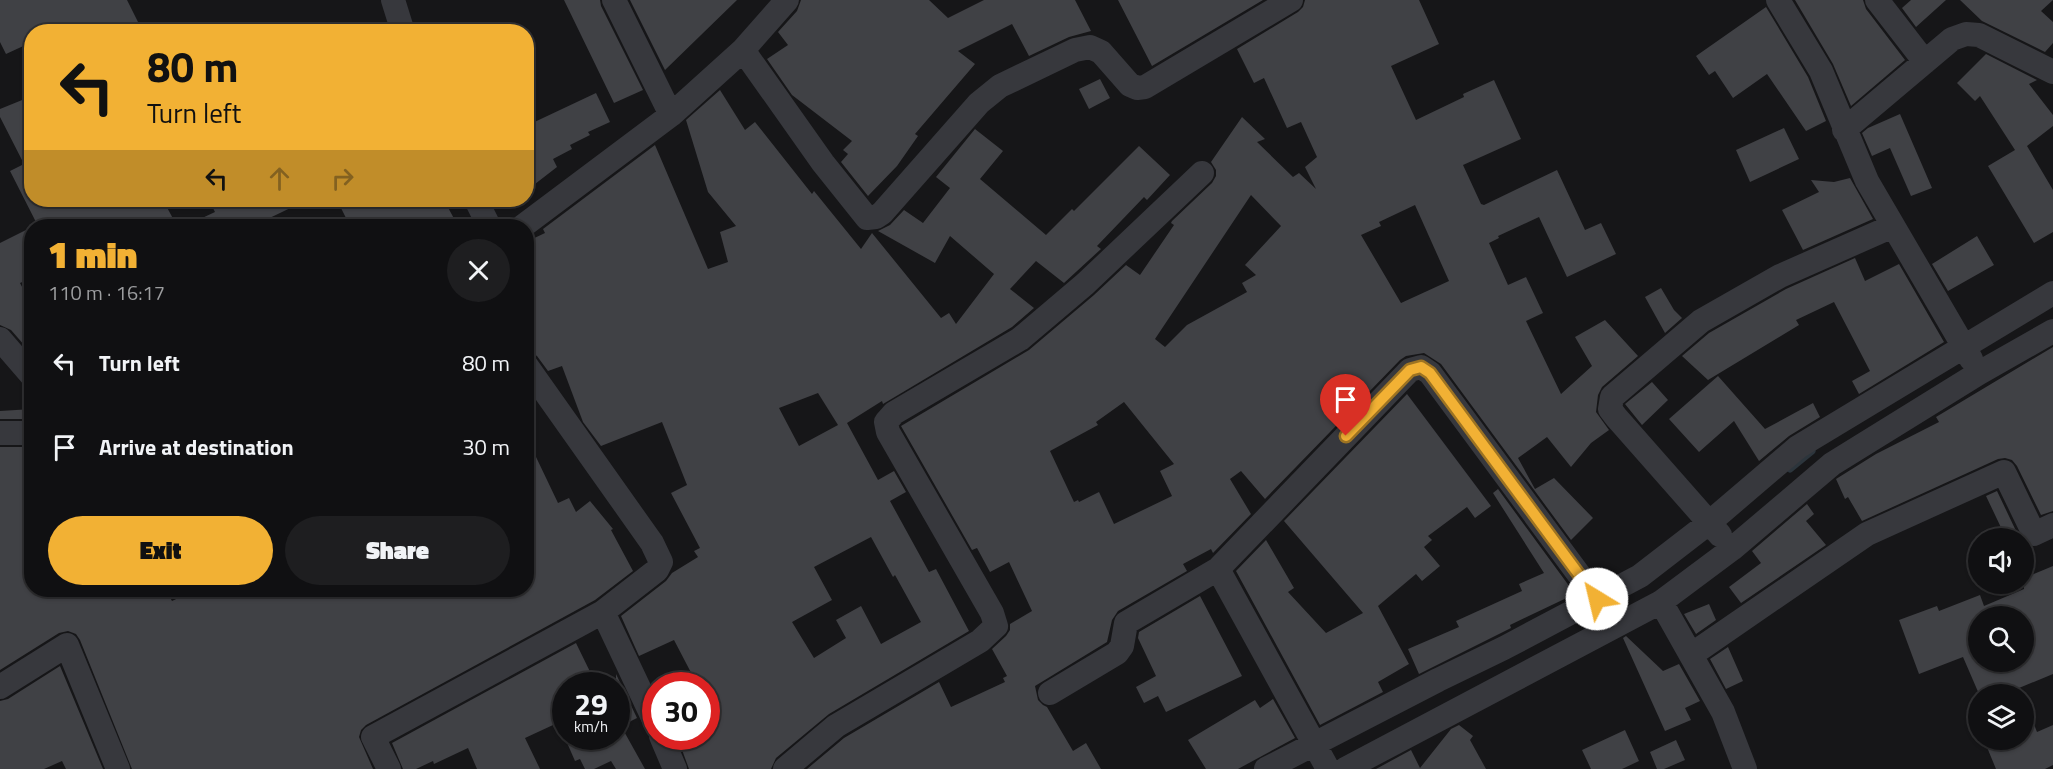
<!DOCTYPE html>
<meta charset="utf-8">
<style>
body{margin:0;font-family:"Titillium Web",sans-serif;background:#1e1e20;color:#f1f3f6;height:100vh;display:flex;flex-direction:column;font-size:22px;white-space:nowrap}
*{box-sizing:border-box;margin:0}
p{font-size:20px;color:#9c9d9f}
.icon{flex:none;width:33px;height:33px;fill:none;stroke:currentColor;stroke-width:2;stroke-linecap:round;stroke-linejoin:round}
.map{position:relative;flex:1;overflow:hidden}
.details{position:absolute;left:24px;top:219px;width:510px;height:378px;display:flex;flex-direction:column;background:#101012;border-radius:24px;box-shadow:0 2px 4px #0004,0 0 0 2px #303032}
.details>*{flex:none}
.guide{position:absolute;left:24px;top:24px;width:510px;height:183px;border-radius:24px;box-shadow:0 2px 4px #0004,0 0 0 2px #303032;background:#f2b134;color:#111;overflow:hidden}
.controls{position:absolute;left:1968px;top:528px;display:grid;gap:12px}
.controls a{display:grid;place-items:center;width:66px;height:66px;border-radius:50%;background:#101012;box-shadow:0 2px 4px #0004,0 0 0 2px #303032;font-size:30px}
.speed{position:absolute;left:552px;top:672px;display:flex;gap:12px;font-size:30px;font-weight:700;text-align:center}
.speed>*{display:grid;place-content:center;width:78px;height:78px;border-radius:50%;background:#101012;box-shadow:0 2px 4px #0004,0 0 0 2px #303032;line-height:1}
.speed small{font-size:15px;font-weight:400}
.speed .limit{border:9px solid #d22;background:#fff;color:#111}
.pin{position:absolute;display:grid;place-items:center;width:51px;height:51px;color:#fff;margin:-62px -26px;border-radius:50% 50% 50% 0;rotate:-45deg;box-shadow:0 0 6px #0007}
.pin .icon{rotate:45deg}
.me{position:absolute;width:66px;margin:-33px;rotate:324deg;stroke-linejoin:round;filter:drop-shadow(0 0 4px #0008)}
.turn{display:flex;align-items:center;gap:21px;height:126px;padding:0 24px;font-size:27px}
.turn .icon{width:78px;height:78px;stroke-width:2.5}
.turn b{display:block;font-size:42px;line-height:51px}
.lanes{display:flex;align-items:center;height:57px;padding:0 24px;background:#0003;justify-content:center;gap:30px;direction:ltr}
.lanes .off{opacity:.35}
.round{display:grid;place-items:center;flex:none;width:63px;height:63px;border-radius:32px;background:#1e1e20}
.summary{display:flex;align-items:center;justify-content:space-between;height:102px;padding:0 24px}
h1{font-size:36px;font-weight:800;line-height:45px;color:#f2b134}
.button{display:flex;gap:12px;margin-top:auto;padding:12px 24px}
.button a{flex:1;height:69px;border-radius:36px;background:#f2b134;color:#111;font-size:24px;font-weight:800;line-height:69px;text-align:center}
.button a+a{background:#1e1e20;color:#f1f3f6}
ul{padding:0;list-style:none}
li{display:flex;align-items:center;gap:18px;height:84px;padding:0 24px}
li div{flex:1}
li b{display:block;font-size:22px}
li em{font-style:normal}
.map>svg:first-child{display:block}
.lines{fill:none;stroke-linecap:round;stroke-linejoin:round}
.stream{stroke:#2c353c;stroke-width:7}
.building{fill:#404145;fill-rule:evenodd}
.street{stroke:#37383d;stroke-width:24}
.route-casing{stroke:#9d7322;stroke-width:15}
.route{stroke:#f2b134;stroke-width:10}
</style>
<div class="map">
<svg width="2053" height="769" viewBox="0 0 2053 769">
<rect width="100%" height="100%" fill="#161618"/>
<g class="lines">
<path class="stream" d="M 1790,469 L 1812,451"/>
</g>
<path class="building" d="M 0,0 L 127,0 L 143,32 L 32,32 L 32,42 L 6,54 L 0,42 Z
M 564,0 L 600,0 L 601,6 L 643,90 L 614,103 Z
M 630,0 L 737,0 L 665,70 Z
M 801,0 L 929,0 L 948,18 L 984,0 L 1075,0 L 1091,31 L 1069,37 L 1029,56 L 1012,24 L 958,51 L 975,64 L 915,134 L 918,136 L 897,166 L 868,196 L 841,162 L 848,154 L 843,150 L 852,141 L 792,95 L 767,59 L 788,45 L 778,32 L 797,11 Z
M 1118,0 L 1263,0 L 1152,66 Z
M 1305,0 L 1419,0 L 1439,44 L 1391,66 L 1416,120 L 1464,97 L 1463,94 L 1494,80 L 1521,139 L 1463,165 L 1481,204 L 1484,205 L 1557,170 L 1585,230 L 1601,223 L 1616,254 L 1567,277 L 1539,217 L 1498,236 L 1499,238 L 1489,243 L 1508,285 L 1526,277 L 1543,313 L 1526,321 L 1561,394 L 1592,366 L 1575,337 L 1605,320 L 1638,356 L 1602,387 L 1598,395 L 1596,412 L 1609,430 L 1591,443 L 1571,467 L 1547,437 L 1518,458 L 1535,489 L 1554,478 L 1593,518 L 1571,540 L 1441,364 L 1424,353 L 1406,356 L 1400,360 L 1265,499 L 1241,471 L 1230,479 L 1251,514 L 1213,553 L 1211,549 L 1183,564 L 1187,571 L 1118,611 L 1112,620 L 1107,642 L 1035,686 L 1038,700 L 1043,705 L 1047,707 L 1073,751 L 1086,743 L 1101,769 L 807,769 L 844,738 L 939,682 L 951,707 L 1005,682 L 1003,678 L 1007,676 L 992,649 L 1006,636 L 1010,630 L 1010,624 L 1032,611 L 1009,562 L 990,572 L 977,548 L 972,550 L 901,426 L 1029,350 L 1094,295 L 1126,265 L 1140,275 L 1174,225 L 1171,223 L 1172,221 L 1212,183 L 1216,176 L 1216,170 L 1211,162 L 1242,117 L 1265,139 L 1257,142 L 1293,177 L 1299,173 L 1316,189 L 1305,167 L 1317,157 L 1301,122 L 1287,128 L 1264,78 L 1254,83 L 1237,49 L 1298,12 L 1303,7 ZM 1251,195 L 1281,226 L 1245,265 L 1256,275 L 1242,283 L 1247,292 L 1187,325 L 1165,347 L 1155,339 ZM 1415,205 L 1449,281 L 1401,303 L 1361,235 L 1381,226 L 1379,222 ZM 1124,402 L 1174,464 L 1160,471 L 1172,496 L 1114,524 L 1099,492 L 1079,502 L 1078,500 L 1074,502 L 1050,451 L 1098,425 L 1096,422 Z
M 1795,0 L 1863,0 L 1866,9 L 1905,60 L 1851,106 L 1833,64 Z
M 1911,0 L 1946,0 L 1916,27 L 1902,8 Z
M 1960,0 L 2053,0 L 2041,11 L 2053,22 L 2053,43 L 2045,52 L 1982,21 Z
M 1766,7 L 1808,77 L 1826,121 L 1806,131 L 1767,74 L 1733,98 L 1715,71 L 1709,75 L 1696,56 Z
M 1986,54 L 2037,80 L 2029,84 L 2053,115 L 2053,126 L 2027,146 L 2053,190 L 2053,232 L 2034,243 L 1988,166 L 2015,150 L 1980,96 L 1975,101 L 1957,83 Z
M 1100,79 L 1110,98 L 1089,109 L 1079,89 Z
M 720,90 L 745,130 L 755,122 L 812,194 L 814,191 L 861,249 L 872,233 L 941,318 L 949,313 L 956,324 L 994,274 L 950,236 L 935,263 L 878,231 L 890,225 L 904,210 L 923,223 L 950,188 L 936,177 L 975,129 L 1003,151 L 980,179 L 1046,235 L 1072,209 L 1074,211 L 1139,146 L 1170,175 L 1147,200 L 1144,197 L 1097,246 L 1101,249 L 1064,283 L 1036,261 L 1010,289 L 1034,308 L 1012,327 L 883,404 L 882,401 L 847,423 L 878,480 L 894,471 L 906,492 L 890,501 L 929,572 L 936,569 L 969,631 L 829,714 L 776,758 L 771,769 L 689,769 L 677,736 L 706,736 L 706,686 L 698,686 L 674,640 L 639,656 L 621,616 L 666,581 L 672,573 L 698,557 L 694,551 L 700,548 L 671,493 L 687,485 L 662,422 L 601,446 L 583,422 L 562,366 L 548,371 L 537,356 L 529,351 L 526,345 L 526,242 L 545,233 L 543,229 L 655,145 L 708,269 L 728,262 L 720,232 L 736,226 L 708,192 L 686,120 ZM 818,393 L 838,425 L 799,446 L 779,408 ZM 871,537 L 893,577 L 895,575 L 921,622 L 881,644 L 861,606 L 836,620 L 846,638 L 814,658 L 792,622 L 832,600 L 814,567 Z
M 596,93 L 610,122 L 588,132 L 590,135 L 570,145 L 572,149 L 553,159 L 557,167 L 526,191 L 526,126 Z
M 32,96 L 32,200 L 163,200 L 177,226 L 38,226 L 10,171 L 24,164 L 0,117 L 0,109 Z
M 1900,114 L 1932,188 L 1911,196 L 1890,148 L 1872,156 L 1862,133 L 1868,128 Z
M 1784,128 L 1799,159 L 1750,182 L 1736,150 Z
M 1850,178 L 1873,219 L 1803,250 L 1782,210 L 1819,192 L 1811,180 L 1834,182 Z
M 209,200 L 307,200 L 253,226 L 185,226 L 215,212 Z
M 337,200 L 444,200 L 458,226 L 350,226 Z
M 32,227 L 32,278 L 20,283 L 32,306 L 32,354 L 11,330 L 0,325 L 0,243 Z
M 1977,236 L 1994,265 L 1948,291 L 1932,264 Z
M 1855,258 L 1865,281 L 1899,264 L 1944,342 L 1859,394 L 1852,381 L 1870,371 L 1834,302 L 1796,320 L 1799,325 L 1708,380 L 1682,356 L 1709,333 L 1786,289 Z
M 1661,288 L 1674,310 L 1682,318 L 1665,333 L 1645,297 Z
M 2053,347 L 2053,511 L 2041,515 L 2017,466 L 2012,460 L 2005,458 L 1998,459 L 1862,521 L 1848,497 L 1845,499 L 1836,479 L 1876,454 L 1939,422 L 1936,417 Z
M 1718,376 L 1765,429 L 1813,403 L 1820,417 L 1789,436 L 1759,461 L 1734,421 L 1699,452 L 1669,419 Z
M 1652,382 L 1668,400 L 1642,425 L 1625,404 Z
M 1407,394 L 1491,506 L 1475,518 L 1467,507 L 1428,536 L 1432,540 L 1424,547 L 1440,566 L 1422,581 L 1416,574 L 1378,606 L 1409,664 L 1378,682 L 1383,692 L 1320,725 L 1236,571 L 1266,540 L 1294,588 L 1288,592 L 1326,633 L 1363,613 L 1284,521 Z
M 32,409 L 32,419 L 0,419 L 0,411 Z
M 526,436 L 558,503 L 569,498 L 576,512 L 590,501 L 613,529 L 611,530 L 633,571 L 595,600 L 366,725 L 361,730 L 359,737 L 373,769 L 132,769 L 80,640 L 76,634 L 68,631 L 59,633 L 0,670 L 0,447 L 32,447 L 32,590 L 166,590 L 172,601 L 195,590 L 526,590 Z
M 1498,489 L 1575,594 L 1510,625 L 1511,628 L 1419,674 L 1408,649 L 1459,627 L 1456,621 L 1522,591 L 1519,584 L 1544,573 L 1493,493 Z
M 1997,491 L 2017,533 L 2006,538 L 1986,496 Z
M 1807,504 L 1814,514 L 1806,521 L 1826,545 L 1741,603 L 1729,587 L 1761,563 L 1752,551 Z
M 2053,566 L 2053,674 L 2019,688 L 2022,694 L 1979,694 L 1963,657 L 1919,674 L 1899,620 L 1937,606 L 1939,611 L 1980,595 L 1984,606 L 2024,589 L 2024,578 ZM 1978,616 L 2024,616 L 2024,662 L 1978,662 Z
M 1200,596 L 1242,676 L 1166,712 L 1158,696 L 1144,703 L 1136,687 L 1156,676 L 1138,638 L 1139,632 Z
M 1709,604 L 1716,620 L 1696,634 L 1684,614 Z
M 1626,636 L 1663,671 L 1679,664 L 1700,701 L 1685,708 L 1691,720 L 1665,731 L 1623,638 Z
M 576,643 L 597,686 L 566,686 L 566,719 L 525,738 L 540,769 L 477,769 L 468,748 L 434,764 L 433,761 L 416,769 L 403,769 L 392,743 Z
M 1728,647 L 1743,681 L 1726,689 L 1710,659 Z
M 60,666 L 103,769 L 66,769 L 62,761 L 44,769 L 0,769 L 0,701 L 8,699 Z
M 616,674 L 637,718 L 621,726 L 645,769 L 616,769 L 611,761 L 594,769 L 585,769 L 580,759 L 575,761 L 568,745 L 586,736 L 616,736 Z
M 1273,699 L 1295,738 L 1238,769 L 1206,769 L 1188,740 L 1255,700 L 1260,708 Z
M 2024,699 L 2037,732 L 2053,725 L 2053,765 L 2045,769 L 1996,769 L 1984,740 L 2024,740 Z
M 1459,725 L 1473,736 L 1470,740 L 1486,769 L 1376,769 L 1411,750 L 1420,768 L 1451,729 Z
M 1625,730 L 1639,761 L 1622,769 L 1591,769 L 1582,750 Z
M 1676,740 L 1685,760 L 1664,769 L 1657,769 L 1650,752 Z"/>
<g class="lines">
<path class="street" d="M 393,0 L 403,32
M 614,0 L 671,115
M 1778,0 L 1821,71 L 1867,181 L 1971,359
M 1877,0 L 1925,62
M 743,50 L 823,163 L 867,218 L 876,217 L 882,213 L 979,103 L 1000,86 L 1075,50 L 1090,47 L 1101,52 L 1130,85 L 1137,88 L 1145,87 L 1291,0
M 1844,130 L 1952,39 L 1966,34 L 1979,35 L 2053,72
M 476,200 L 489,226
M 523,226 L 671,115 L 743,50 L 787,0
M 0,339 L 32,376
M 526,365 L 652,543 L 661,562 L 657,570 L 603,612
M 0,433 L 32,433
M 1720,535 L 1616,417 L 1610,409 L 1612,397 L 1701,321 L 1780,276 L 1893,226
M 1661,602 L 1723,712 L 1745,769
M 1691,655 L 1867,534 L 2004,472 L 2034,534 L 2053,525
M 0,687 L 67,645 L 118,769
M 1050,693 L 1117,653 L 1122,646 L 1126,623 L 1218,569
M 661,736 L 675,769
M 389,769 L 373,737 L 603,612 L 656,724
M 785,769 L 836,726 L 980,641 L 996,626 L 992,613 L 888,432 L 886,422 L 894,413 L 1020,339 L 1085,284 L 1202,173
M 1266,769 L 1438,680 L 1504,648 L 1640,576 L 1710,522 L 1798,447 L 2053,293
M 1328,769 L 1218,569 L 1410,370 L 1421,367 L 1430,373 L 1597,599
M 1345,769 L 1661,602 L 1732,549 L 1832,464 L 1979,373 L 2053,331"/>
</g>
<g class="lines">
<g class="route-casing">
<path id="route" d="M 1346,436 L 1410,370 L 1421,367 L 1430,373 L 1597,599"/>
</g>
<use href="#route" class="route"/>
</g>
</svg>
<div class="controls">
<a><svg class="icon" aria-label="sound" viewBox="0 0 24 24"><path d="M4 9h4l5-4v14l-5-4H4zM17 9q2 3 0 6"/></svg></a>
<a><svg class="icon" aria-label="search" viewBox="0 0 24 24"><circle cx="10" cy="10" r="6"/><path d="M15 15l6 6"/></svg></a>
<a><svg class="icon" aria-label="layers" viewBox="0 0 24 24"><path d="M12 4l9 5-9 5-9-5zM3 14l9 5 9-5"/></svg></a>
</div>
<div class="speed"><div>29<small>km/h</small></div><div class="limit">30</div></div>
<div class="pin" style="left:1346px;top:436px;background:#d93025"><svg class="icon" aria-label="arrive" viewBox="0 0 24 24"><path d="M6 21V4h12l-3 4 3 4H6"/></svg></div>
<svg class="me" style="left:1597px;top:599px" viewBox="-20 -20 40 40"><circle r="19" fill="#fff"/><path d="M0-13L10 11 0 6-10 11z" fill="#f2b134"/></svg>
<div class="guide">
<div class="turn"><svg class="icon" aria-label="left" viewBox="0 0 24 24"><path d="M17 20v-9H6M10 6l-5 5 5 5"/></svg><div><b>80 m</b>Turn left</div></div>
<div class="lanes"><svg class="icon" aria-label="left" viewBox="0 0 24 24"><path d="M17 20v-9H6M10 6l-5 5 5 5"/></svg><svg class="icon off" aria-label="ahead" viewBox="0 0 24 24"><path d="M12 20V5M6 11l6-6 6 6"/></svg><svg class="icon off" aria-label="right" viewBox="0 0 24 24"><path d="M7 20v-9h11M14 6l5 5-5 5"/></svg></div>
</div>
<section class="details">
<div class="summary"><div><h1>1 min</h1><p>110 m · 16:17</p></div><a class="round"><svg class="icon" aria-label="close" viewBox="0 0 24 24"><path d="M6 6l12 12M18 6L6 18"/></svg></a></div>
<ul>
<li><svg class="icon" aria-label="left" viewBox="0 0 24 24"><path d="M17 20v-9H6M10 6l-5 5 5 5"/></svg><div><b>Turn left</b></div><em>80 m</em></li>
<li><svg class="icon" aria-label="arrive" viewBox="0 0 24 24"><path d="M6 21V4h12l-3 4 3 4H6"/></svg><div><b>Arrive at destination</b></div><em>30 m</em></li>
</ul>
<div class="button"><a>Exit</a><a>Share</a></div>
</section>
</div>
